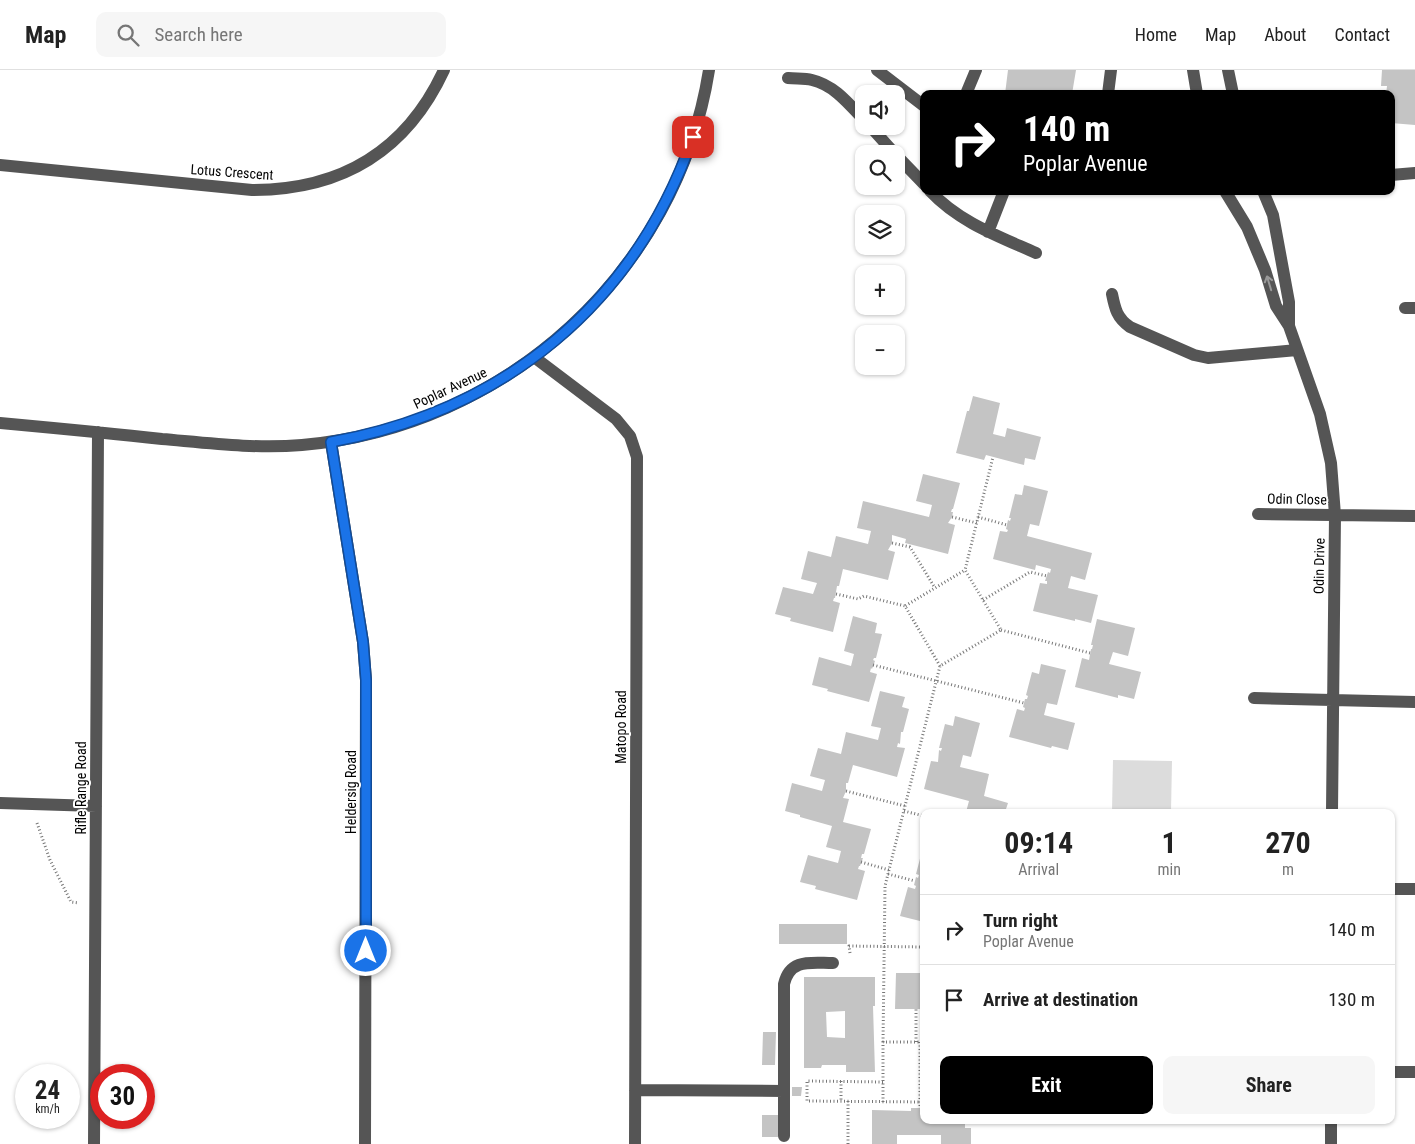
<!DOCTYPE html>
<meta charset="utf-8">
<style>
body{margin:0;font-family:"Roboto Condensed",sans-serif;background:#f6f6f6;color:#222;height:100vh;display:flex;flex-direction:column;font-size:19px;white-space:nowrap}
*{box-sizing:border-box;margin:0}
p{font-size:16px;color:#767676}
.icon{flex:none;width:28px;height:28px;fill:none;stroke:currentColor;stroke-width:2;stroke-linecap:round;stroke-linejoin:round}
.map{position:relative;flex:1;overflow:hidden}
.drawer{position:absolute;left:920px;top:739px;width:475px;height:315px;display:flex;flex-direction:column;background:#fff;border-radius:10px;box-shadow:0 1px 4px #0004}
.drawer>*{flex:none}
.guide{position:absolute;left:920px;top:20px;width:475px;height:105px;border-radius:10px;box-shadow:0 1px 4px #0004;background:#000;color:#fff;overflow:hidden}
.fabs{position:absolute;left:855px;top:15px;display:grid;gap:10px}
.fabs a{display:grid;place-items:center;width:50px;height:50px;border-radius:10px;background:#fff;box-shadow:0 1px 4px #0004;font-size:25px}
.speed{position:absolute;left:15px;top:994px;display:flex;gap:10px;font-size:25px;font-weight:700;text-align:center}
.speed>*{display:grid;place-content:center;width:65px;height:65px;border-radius:50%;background:#fff;box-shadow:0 1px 4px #0004;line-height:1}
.speed small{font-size:12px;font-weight:400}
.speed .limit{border:8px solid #d22;background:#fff;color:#111}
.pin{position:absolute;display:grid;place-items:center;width:42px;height:42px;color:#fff;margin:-21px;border-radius:10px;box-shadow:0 2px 8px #0006}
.me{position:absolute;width:55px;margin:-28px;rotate:0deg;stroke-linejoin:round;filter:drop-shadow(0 0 4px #0008)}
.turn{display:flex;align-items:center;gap:18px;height:105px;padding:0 20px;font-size:22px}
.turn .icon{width:65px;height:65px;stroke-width:2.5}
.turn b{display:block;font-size:35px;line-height:42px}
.eta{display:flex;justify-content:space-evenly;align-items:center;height:85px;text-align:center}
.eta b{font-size:30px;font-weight:700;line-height:35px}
.cta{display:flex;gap:10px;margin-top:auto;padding:10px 20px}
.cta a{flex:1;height:58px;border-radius:10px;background:#000;color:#fff;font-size:20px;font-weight:700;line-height:58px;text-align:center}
.cta a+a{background:#f6f6f6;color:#222}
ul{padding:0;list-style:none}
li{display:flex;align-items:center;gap:15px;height:70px;padding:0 20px;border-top:1px solid #e0e0e0}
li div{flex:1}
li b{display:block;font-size:19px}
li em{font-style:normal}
header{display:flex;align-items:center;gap:30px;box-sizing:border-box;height:70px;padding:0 25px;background:#fff;border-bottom:1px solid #e0e0e0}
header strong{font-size:24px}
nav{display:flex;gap:28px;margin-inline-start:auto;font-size:18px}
.search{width:350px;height:45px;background:#f6f6f6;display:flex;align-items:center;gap:12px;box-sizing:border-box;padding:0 18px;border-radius:10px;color:#767676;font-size:19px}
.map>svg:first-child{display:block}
.green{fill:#dcdcdc}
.building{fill:#c4c4c4;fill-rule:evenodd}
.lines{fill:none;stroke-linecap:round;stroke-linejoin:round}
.path{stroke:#777;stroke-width:3;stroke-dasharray:1 2.5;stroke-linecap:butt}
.minor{stroke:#555;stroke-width:12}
.oneway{stroke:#999}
.route-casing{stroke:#114b97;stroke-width:12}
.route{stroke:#1a73e8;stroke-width:9}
.labels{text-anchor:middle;stroke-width:4;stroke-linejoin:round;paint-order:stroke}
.street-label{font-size:14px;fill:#000;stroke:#fff}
</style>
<header>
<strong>Map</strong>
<div class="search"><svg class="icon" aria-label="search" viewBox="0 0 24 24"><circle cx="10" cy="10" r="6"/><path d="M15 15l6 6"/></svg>Search here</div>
<nav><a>Home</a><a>Map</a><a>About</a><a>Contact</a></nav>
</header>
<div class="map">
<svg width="1415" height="1074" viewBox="0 0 1415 1074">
<rect width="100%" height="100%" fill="#fff"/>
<path class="green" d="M 1113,690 L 1172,691 L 1171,742 L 1112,742 Z"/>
<path class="building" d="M 1008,0 L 1076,0 L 1072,24 L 1005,24 Z
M 1382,0 L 1415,0 L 1415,55 L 1391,53 L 1391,24 L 1386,24 L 1387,16 L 1381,16 Z
M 973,326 L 1000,333 L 993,364 L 1005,367 L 1007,358 L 1041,367 L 1035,390 L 1025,388 L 1024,395 L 986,385 L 984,390 L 956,383 L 967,341 L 969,341 Z
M 923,404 L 960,413 L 953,439 L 952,439 L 951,442 L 953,442 L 952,447 L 948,453 L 955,455 L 948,484 L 905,473 L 906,469 L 892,465 L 892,473 L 888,480 L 895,482 L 888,510 L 843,499 L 839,516 L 837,516 L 835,528 L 834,528 L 833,531 L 840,533 L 833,562 L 790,551 L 791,548 L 775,544 L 783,517 L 813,524 L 817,513 L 801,509 L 808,481 L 831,487 L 836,466 L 868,474 L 871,461 L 857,458 L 863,431 L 929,447 L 932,435 L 916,431 Z
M 1024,415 L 1048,421 L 1039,456 L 1030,454 L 1027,466 L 1092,483 L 1085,510 L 1071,506 L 1068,518 L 1098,525 L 1091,553 L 1075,549 L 1075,551 L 1033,541 L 1040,513 L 1047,514 L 1047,511 L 1045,511 L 1048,502 L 1050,503 L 1051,499 L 1036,495 L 1035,500 L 993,489 L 1000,461 L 1007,462 L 1008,460 L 1006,459 L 1008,450 L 1010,451 L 1011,448 L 1009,448 L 1015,424 L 1022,425 Z
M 853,546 L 877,553 L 875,563 L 882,564 L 876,588 L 874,588 L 873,590 L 875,591 L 872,599 L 871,598 L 870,602 L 877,604 L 869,632 L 827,621 L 828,619 L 812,615 L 819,587 L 851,596 L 854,584 L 844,581 Z
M 1097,549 L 1135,558 L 1128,586 L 1113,582 L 1109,594 L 1141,602 L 1134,629 L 1118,625 L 1118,628 L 1075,617 L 1082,588 L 1089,590 L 1091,579 L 1092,579 L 1093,575 L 1091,575 Z
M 1041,594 L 1066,600 L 1057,635 L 1047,633 L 1044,645 L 1075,653 L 1068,680 L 1052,676 L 1051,678 L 1009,667 L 1017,639 L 1024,641 L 1025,638 L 1023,637 L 1025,629 L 1027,629 L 1028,626 L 1026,625 L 1032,602 L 1039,604 Z
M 880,621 L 905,627 L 902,637 L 909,639 L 903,662 L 901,662 L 900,674 L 898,673 L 897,677 L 905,678 L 897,707 L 853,695 L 848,713 L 846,713 L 846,721 L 843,728 L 849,729 L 843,752 L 871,759 L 864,784 L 862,784 L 861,788 L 863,788 L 860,796 L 859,796 L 858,799 L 865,801 L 857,830 L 815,819 L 816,816 L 800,812 L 808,785 L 838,793 L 841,781 L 826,777 L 832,756 L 800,747 L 800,745 L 785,741 L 792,713 L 822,721 L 825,710 L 810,706 L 818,678 L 841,684 L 846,662 L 878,670 L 881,658 L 871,656 Z
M 955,646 L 980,653 L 971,687 L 963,685 L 960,697 L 989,704 L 984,726 L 1008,733 L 1005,742 L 966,742 L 969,731 L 924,719 L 931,691 L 938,692 L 939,680 L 941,681 L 942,678 L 939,678 L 945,654 L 953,656 Z
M 923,777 L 924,778 L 924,852 L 900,846 L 908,817 L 915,819 L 916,816 L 914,815 L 916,807 L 918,808 L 919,805 L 916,804 Z
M 779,854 L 847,854 L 847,874 L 779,874 Z
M 896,903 L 924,903 L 924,939 L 895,939 Z
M 804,907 L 875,907 L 875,936 L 873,936 L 875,1002 L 846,1002 L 846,995 L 822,995 L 821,998 L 804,998 ZM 845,941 L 845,968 L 827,967 L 826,942 Z
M 763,962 L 776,962 L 775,995 L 762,995 Z
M 792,1017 L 802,1017 L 801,1026 L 792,1026 Z
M 911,1038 L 924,1038 L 924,1050 L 965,1050 L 965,1058 L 971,1058 L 971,1074 L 941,1074 L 941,1065 L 897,1065 L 897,1074 L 872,1074 L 872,1040 L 911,1041 Z
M 762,1045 L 779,1045 L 778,1067 L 762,1067 Z"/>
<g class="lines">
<path class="path" d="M 952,447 L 977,453
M 978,447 L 1007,455
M 892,473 L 910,477 L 935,518
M 836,524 L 858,529 L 864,526 L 905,536
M 983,530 L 1030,502 L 1047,506
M 1001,560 L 1090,583
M 873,595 L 1024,633
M 940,596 L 905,536 L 965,500
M 846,721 L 905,736
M 904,741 L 924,746
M 37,753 L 50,790 L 71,832 L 79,833
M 861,792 L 889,800
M 888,804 L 915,811
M 850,883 L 849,876 L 924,877
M 883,972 L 885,816 L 940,596 L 1001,560 L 965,500 L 993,387
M 916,972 L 916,939
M 920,972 L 920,1038
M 841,1011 L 841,1031
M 883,1012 L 807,1011 L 807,1031 L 924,1032
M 848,1031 L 848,1074
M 883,1032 L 883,972 L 924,972"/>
<path class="minor" d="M 877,0 L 924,36
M 1193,0 L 1197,24
M 1228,0 L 1233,24
M 788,8 C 796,9 804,8 812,10 C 834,15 849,34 864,50
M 966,24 L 976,0
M 1108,24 L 1111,0
M 870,56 L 895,84
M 896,85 L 924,114
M 0,95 L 252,120 C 341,120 406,82 444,0
M 1391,105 L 1415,103
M 930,121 C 959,152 998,166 1036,183
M 1225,121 L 1247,157 L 1265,200 L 1276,236 L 1289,256 L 1320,344 L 1331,393 L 1335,445 L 1332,742
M 1263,121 L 1273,145 L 1289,232 L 1289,256
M 988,162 L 1004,121
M 1112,224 C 1115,239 1117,248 1130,257 L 1194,285 L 1208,288 L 1297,280
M 1405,238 L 1415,238
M 534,287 L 616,349 L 630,366 L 637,387 L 635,1074
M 0,353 C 54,358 108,363 162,369 C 208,373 255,379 302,375 C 505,358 677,203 709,0
M 331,372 L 363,572 L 366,610 L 365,1074
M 1258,444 L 1415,446
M 1254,628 L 1415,632
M 0,733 L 96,736
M 1391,819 L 1415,819
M 1391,1002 L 1415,1002
M 635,1020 L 784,1021 L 784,1066
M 784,1021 L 784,914 C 790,888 811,893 833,893
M 94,1074 L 98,362
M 1331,1074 L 1331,1050"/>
</g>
<defs><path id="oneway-shaft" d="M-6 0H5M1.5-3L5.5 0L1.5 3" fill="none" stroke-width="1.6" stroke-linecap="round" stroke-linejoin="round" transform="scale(1.25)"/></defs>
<use class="oneway" href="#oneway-shaft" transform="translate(1269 213) rotate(-107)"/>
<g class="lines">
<g class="route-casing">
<path id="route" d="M 366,881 L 366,610 L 363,572 L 331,372 C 505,340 634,235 693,67"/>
</g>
<use href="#route" class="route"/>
</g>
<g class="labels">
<g class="street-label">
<text transform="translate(232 102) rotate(4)" y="5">Lotus Crescent</text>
<text transform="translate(450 318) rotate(-25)" y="5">Poplar Avenue</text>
<text transform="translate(1297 429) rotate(1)" y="5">Odin Close</text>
<text transform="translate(1319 496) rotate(-89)" y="5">Odin Drive</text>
<text transform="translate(621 657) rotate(-90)" y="5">Matopo Road</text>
<text transform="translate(81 718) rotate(-90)" y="5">Rifle Range Road</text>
<text transform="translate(351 722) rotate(-90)" y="5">Heldersig Road</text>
</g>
</g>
</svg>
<div class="fabs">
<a><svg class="icon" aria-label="sound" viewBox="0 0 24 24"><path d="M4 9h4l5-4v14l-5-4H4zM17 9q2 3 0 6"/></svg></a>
<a><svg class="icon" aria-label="search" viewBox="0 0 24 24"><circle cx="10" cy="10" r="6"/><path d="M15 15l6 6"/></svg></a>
<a><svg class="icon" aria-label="layers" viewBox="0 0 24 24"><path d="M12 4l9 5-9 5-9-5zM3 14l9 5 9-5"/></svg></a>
<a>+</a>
<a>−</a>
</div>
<div class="speed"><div>24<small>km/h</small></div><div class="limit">30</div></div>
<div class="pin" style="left:693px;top:67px;background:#d93025"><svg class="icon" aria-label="arrive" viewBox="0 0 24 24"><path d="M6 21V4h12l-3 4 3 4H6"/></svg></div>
<svg class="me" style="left:366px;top:881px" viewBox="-20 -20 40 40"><circle r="17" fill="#1a73e8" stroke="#fff" stroke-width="3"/><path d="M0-11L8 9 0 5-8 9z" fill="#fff"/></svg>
<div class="guide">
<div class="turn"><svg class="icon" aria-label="right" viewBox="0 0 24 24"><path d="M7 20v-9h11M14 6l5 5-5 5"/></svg><div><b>140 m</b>Poplar Avenue</div></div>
</div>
<section class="drawer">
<div class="eta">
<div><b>09:14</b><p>Arrival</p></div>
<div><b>1</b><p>min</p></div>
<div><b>270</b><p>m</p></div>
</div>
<ul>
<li><svg class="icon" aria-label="right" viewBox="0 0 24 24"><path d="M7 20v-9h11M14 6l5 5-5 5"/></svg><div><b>Turn right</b><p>Poplar Avenue</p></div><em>140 m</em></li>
<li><svg class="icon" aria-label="arrive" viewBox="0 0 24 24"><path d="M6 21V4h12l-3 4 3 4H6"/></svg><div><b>Arrive at destination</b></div><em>130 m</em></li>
</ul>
<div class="cta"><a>Exit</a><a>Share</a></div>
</section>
</div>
